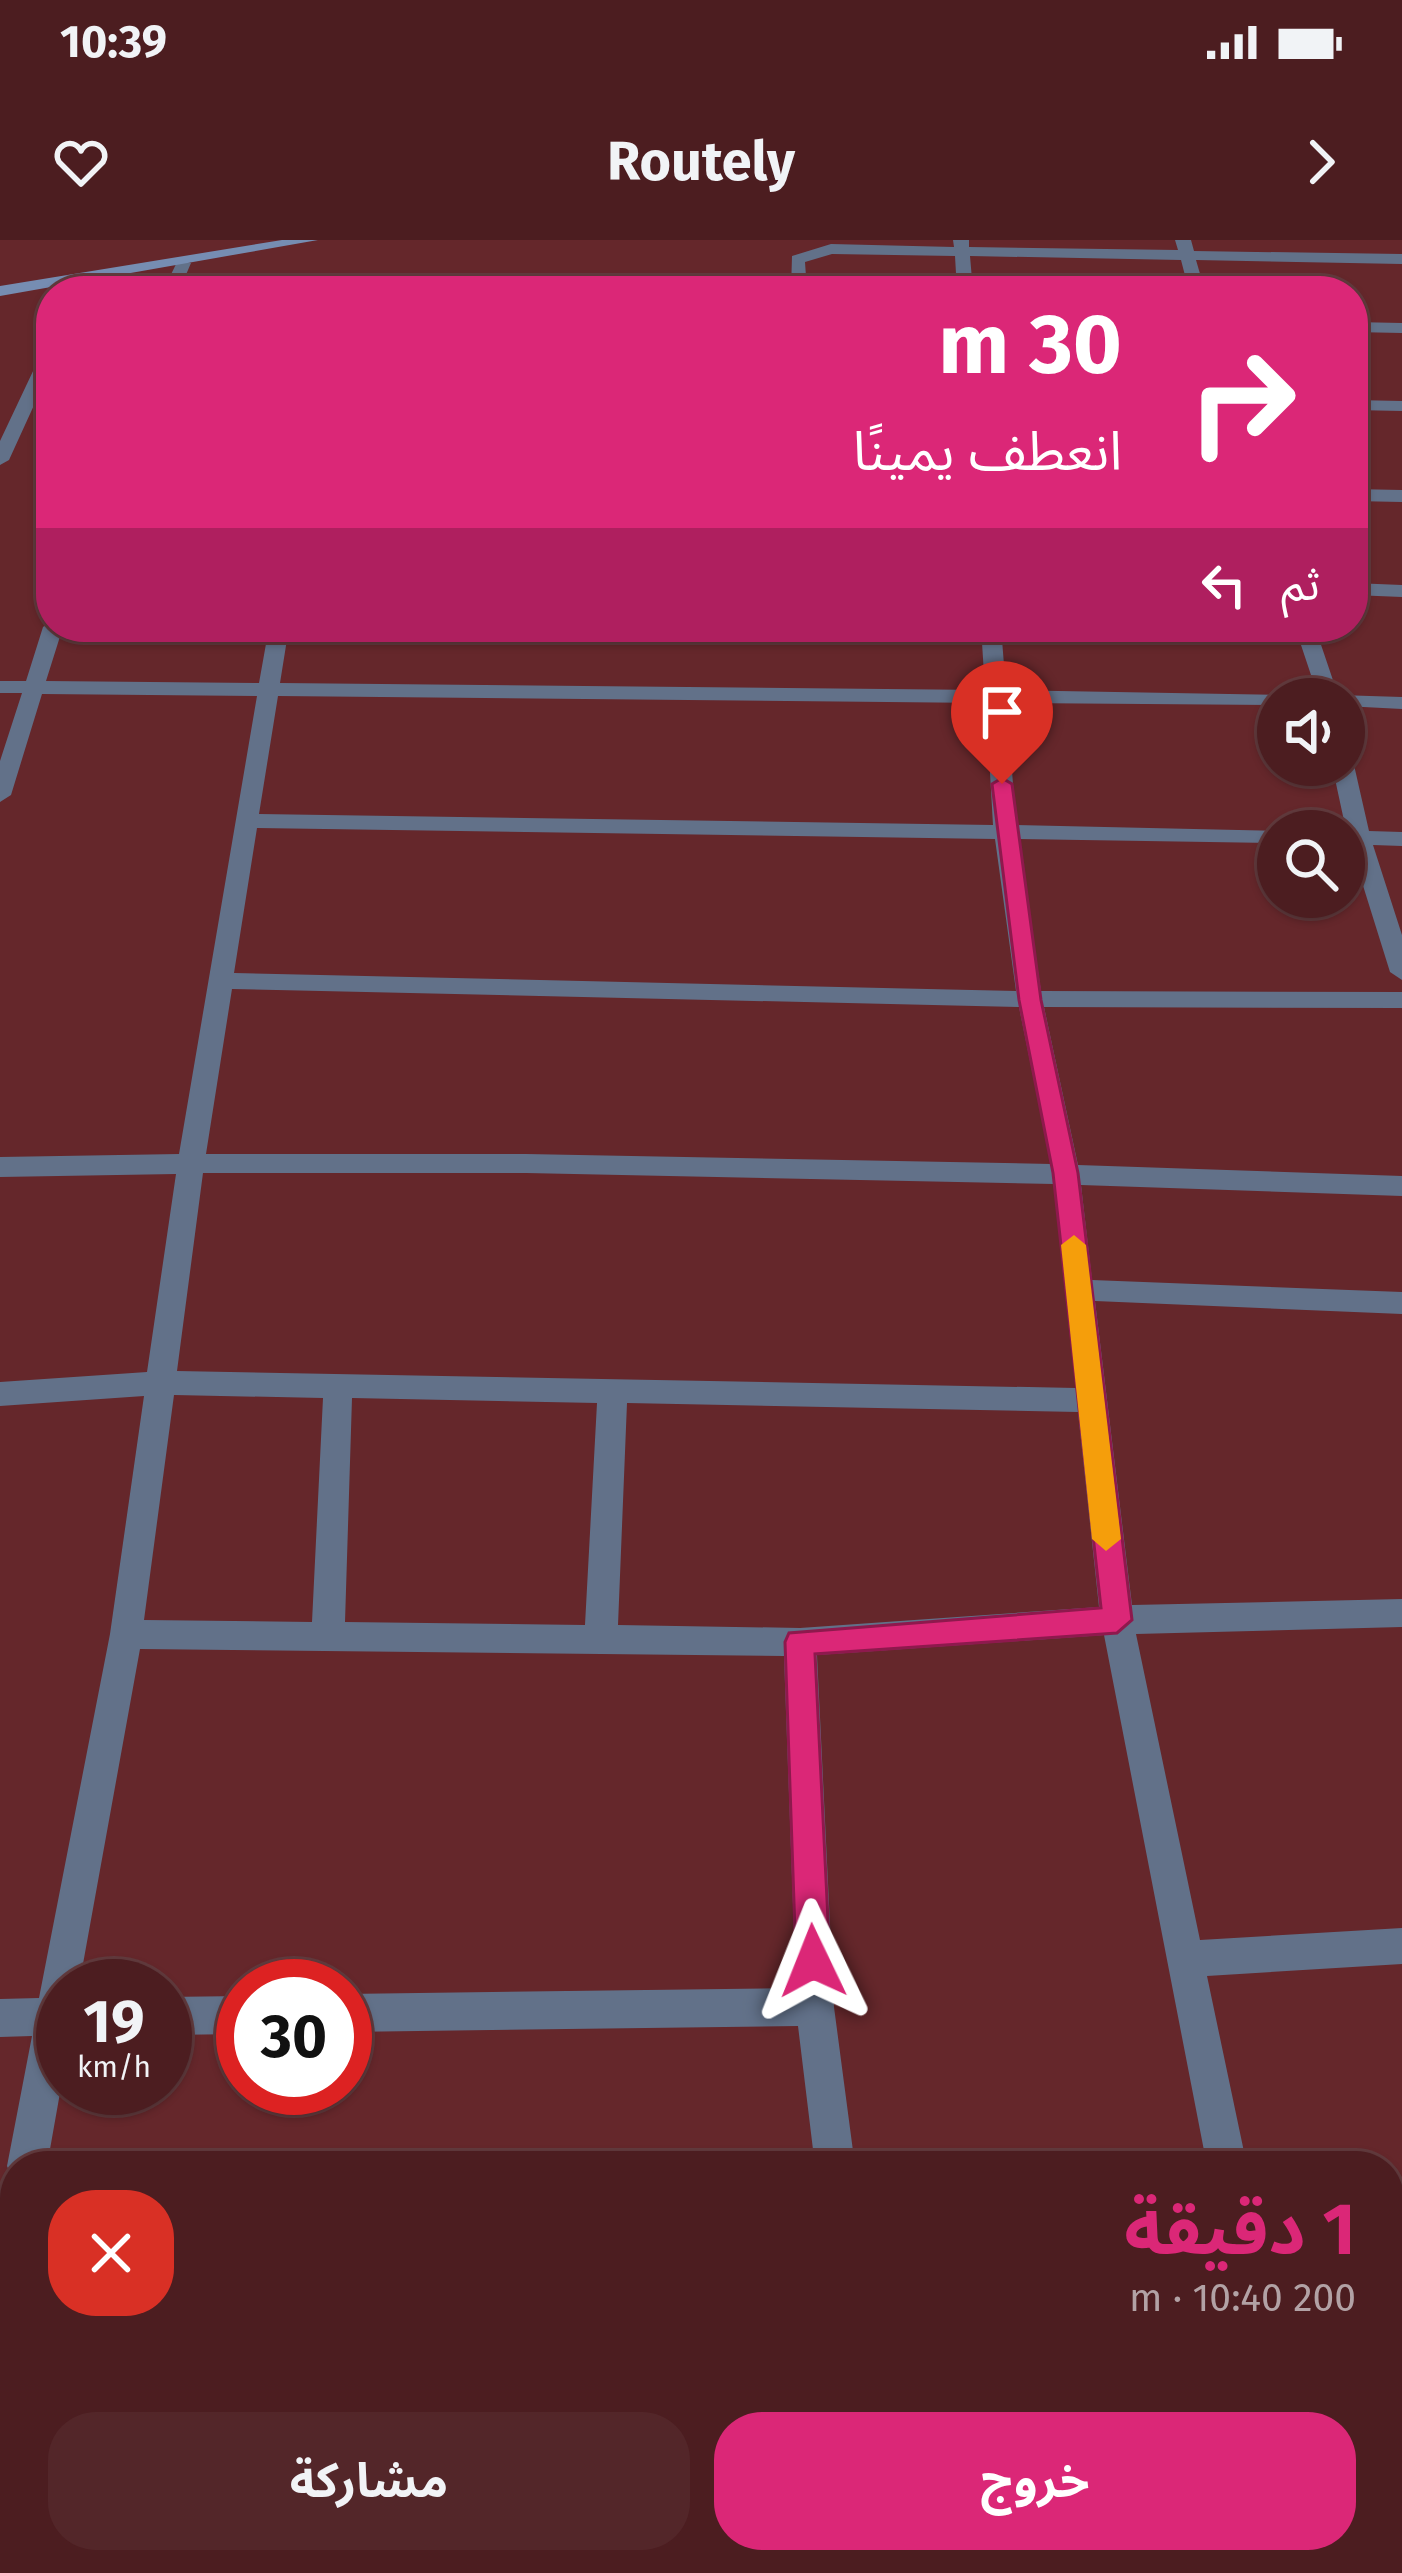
<!DOCTYPE html>
<html lang="ar">
<meta charset="utf-8">
<style>
body{margin:0;font-family:"Fira Sans","Noto Sans Arabic",sans-serif;background:#532629;color:#f1f3f6;direction:rtl;height:100vh;display:flex;flex-direction:column;font-size:45px;white-space:nowrap}
*{box-sizing:border-box;margin:0}
p{font-size:39px;color:#b2a2a5}
.icon{flex:none;width:66px;height:66px;fill:none;stroke:currentColor;stroke-width:2;stroke-linecap:round;stroke-linejoin:round}
.map{position:relative;flex:1;overflow:hidden;direction:ltr}
.drawer{position:absolute;left:0px;top:1911px;width:1404px;height:423px;display:flex;flex-direction:column;background:#4c1d20;border-radius:48px 48px 0 0;box-shadow:0 3px 9px #0004,0 0 0 3px #633b3e;direction:rtl}
.drawer>*{flex:none}
.hud{position:absolute;left:36px;top:36px;width:1332px;height:366px;border-radius:48px;box-shadow:0 3px 9px #0004,0 0 0 3px #633b3e;direction:rtl;background:#db2777;color:#fff;overflow:hidden}
.tools{position:absolute;left:1257px;top:438px;display:grid;gap:24px}
.tools a{display:grid;place-items:center;width:108px;height:108px;border-radius:50%;background:#4c1d20;box-shadow:0 3px 9px #0004,0 0 0 3px #633b3e;font-size:60px}
.speed{position:absolute;left:36px;top:1719px;display:flex;gap:24px;font-size:60px;font-weight:700;text-align:center}
.speed>*{display:grid;place-content:center;width:156px;height:156px;border-radius:50%;background:#4c1d20;box-shadow:0 3px 9px #0004,0 0 0 3px #633b3e;line-height:1}
.speed small{font-size:30px;font-weight:400}
.speed .limit{border:18px solid #d22;background:#fff;color:#111}
.pin{position:absolute;display:grid;place-items:center;width:102px;height:102px;color:#fff;margin:-123px -51px;border-radius:50% 50% 50% 0;rotate:-45deg;box-shadow:0 0 12px #0007}
.pin .icon{rotate:45deg}
.me{position:absolute;width:132px;margin:-66px;rotate:358deg;stroke-linejoin:round;filter:drop-shadow(0 0 9px #0008)}
.turn{display:flex;align-items:center;gap:42px;height:252px;padding:0 48px;font-size:54px}
.turn .icon{width:156px;height:156px;stroke-width:2.5}
.turn b{display:block;font-size:84px;line-height:102px}
.then{display:flex;align-items:center;height:114px;padding:0 48px;background:#0003;gap:24px;font-size:45px}
.round{display:grid;place-items:center;flex:none;width:126px;height:126px;border-radius:48px;background:#532629}
.overview{display:flex;align-items:center;justify-content:space-between;height:204px;padding:0 48px}
h1{font-size:72px;font-weight:700;line-height:90px;color:#db2777}
.action{display:flex;gap:24px;margin-top:auto;padding:24px 48px}
.action a{flex:1;height:138px;border-radius:48px;background:#db2777;color:#fff;font-size:48px;font-weight:700;line-height:138px;text-align:center}
.action a+a{background:#532629;color:#f1f3f6}
.status{display:flex;justify-content:space-between;align-items:center;height:84px;padding:0 60px;background:#4c1d20;direction:ltr}
.status svg{height:33px;fill:currentColor}
header{display:flex;justify-content:space-between;align-items:center;height:156px;padding:0 48px;background:#4c1d20;font-size:54px;font-weight:700}
.map>svg:first-child{display:block}
.lines{fill:none;stroke-linecap:round;stroke-linejoin:round}
.street{fill:#627189;fill-rule:evenodd}
.secondary{fill:#768db2;fill-rule:evenodd}
.route{fill:#db2777;stroke:#8e194d;stroke-width:3}
.slow{fill:#f59e0b}
</style>
<div class="status"><b>10:39</b><svg viewBox="0 0 49 12"><path d="M0 12V9h3v3zM5 12V6h3v6zM10 12V3h3v9zM15 12V0h3v12zM26 1h20v11H26zM47 4h2v5h-2z"/></svg></div>
<header><svg class="icon" aria-label="forward" viewBox="0 0 24 24"><path d="M9 5l7 7-7 7"/></svg>Routely<svg class="icon" aria-label="heart" viewBox="0 0 24 24"><path d="M12 20l-8-8c-3-5 5-10 8-4 3-6 11-1 8 4z"/></svg></header>
<div class="map">
<svg width="1402" height="2333" viewBox="0 0 1402 2333">
<rect width="100%" height="100%" fill="#65272b"/>
<g class="lines">
<path class="street" d="M 953,0 L 969,0 L 969,7 L 1178,10 L 1175,0 L 1191,0 L 1194,11 L 1402,14 L 1402,24 L 1196,20 L 1205,51 L 1189,51 L 1181,20 L 970,16 L 973,51 L 957,51 L 955,16 L 832,14 L 805,22 L 807,51 L 791,51 L 792,16 L 831,4 L 954,7 Z
M 178,20 L 191,23 L 179,51 L 163,51 Z
M 79,33 L 87,38 L 82,51 L 66,51 Z
M 1353,82 L 1402,83 L 1402,93 L 1353,92 Z
M 51,105 L 51,128 L 9,220 L 0,225 L 0,201 L 43,110 Z
M 1353,160 L 1402,161 L 1402,171 L 1353,170 Z
M 1353,249 L 1402,250 L 1402,262 L 1353,261 Z
M 1353,343 L 1402,345 L 1402,357 L 1353,355 Z
M 51,381 L 51,387 L 63,387 L 46,441 L 259,443 L 269,387 L 289,387 L 280,443 L 985,450 L 981,387 L 1001,387 L 1006,450 L 1285,455 L 1288,459 L 1278,459 L 1278,465 L 1007,463 L 1016,585 L 1285,591 L 1278,591 L 1278,603 L 1018,599 L 1041,751 L 1402,752 L 1402,768 L 1044,767 L 1078,925 L 1402,936 L 1402,956 L 1081,945 L 1092,1040 L 1402,1052 L 1402,1074 L 1095,1061 L 1132,1365 L 1402,1359 L 1402,1387 L 1136,1394 L 1200,1700 L 1402,1688 L 1402,1724 L 1207,1736 L 1247,1926 L 1207,1926 L 1104,1395 L 817,1415 L 834,1767 L 855,1926 L 815,1926 L 798,1786 L 345,1792 L 345,1754 L 796,1748 L 784,1416 L 140,1409 L 79,1746 L 63,1746 L 63,1836 L 47,1926 L 15,1926 L 13,1940 L 7,1926 L 32,1796 L 0,1797 L 0,1759 L 39,1758 L 110,1394 L 144,1156 L 0,1166 L 0,1142 L 147,1132 L 176,934 L 0,937 L 0,917 L 179,914 L 257,456 L 42,454 L 11,555 L 0,562 L 0,521 L 22,453 L 0,453 L 0,441 L 26,441 L 43,387 ZM 278,456 L 986,463 L 993,585 L 259,574 ZM 257,588 L 995,599 L 1016,751 L 234,733 ZM 232,749 L 1019,767 L 1051,924 L 526,914 L 206,914 ZM 203,933 L 526,933 L 1054,944 L 1076,1148 L 177,1131 ZM 174,1155 L 323,1158 L 312,1382 L 144,1380 ZM 352,1158 L 597,1163 L 585,1385 L 345,1382 ZM 627,1163 L 1078,1172 L 1099,1367 L 800,1388 L 618,1385 Z
M 1295,387 L 1315,387 L 1338,455 L 1402,457 L 1402,469 L 1344,466 L 1344,459 L 1319,459 Z
M 1344,519 L 1354,525 L 1369,591 L 1402,592 L 1402,606 L 1373,605 L 1402,695 L 1402,740 L 1390,732 L 1350,604 L 1344,604 L 1340,591 L 1346,590 L 1332,525 L 1344,525 Z
M 243,1756 L 243,1794 L 165,1795 L 165,1757 Z
M 15,1971 L 15,2084 L 0,2091 L 0,1978 Z
M 1402,2112 L 1402,2154 L 1389,2155 L 1389,2113 Z
M 15,2207 L 15,2251 L 0,2252 L 0,2208 Z
M 862,2319 L 906,2319 L 908,2333 L 864,2333 Z
M 1289,2319 L 1333,2319 L 1336,2333 L 1292,2333 Z"/>
<path class="secondary" d="M 282,0 L 318,0 L 0,56 L 0,46 Z"/>
</g>
<path class="route" d="M 1002,538 L 1012,544 L 1041,760 L 1078,933 L 1132,1380 L 1117,1393 L 815,1414 L 830,1721 L 825,1733 L 813,1738 L 801,1733 L 796,1721 L 785,1402 L 789,1393 L 1101,1368 L 1053,933 L 1019,760 L 992,544 Z"/>
<path class="slow" d="M 1074,995 L 1086,1005 L 1121,1299 L 1106,1311 L 1092,1299 L 1061,1005 Z"/>
</svg>
<div class="tools">
<a><svg class="icon" aria-label="sound" viewBox="0 0 24 24"><path d="M4 9h4l5-4v14l-5-4H4zM17 9q2 3 0 6"/></svg></a>
<a><svg class="icon" aria-label="search" viewBox="0 0 24 24"><circle cx="10" cy="10" r="6"/><path d="M15 15l6 6"/></svg></a>
</div>
<div class="speed"><div>19<small>km/h</small></div><div class="limit">30</div></div>
<div class="pin" style="left:1002px;top:544px;background:#d93025"><svg class="icon" aria-label="arrive" viewBox="0 0 24 24"><path d="M6 21V4h12l-3 4 3 4H6"/></svg></div>
<svg class="me" style="left:813px;top:1721px" viewBox="-20 -20 40 40"><path d="M0-17L14 15 0 8-14 15z" fill="#db2777" stroke="#fff" stroke-width="4"/></svg>
<div class="hud">
<div class="turn"><svg class="icon" aria-label="right" viewBox="0 0 24 24"><path d="M7 20v-9h11M14 6l5 5-5 5"/></svg><div><b>30 m</b>انعطف يمينًا</div></div>
<div class="then">ثم<svg class="icon" aria-label="left" viewBox="0 0 24 24"><path d="M17 20v-9H6M10 6l-5 5 5 5"/></svg></div>
</div>
<section class="drawer">
<div class="overview"><div><h1>1 دقيقة</h1><p>200 m · 10:40</p></div><a class="round" style="background:#d93025;color:#fff"><svg class="icon" aria-label="close" viewBox="0 0 24 24"><path d="M6 6l12 12M18 6L6 18"/></svg></a></div>
<div class="action"><a>خروج</a><a>مشاركة</a></div>
</section>
</div>
